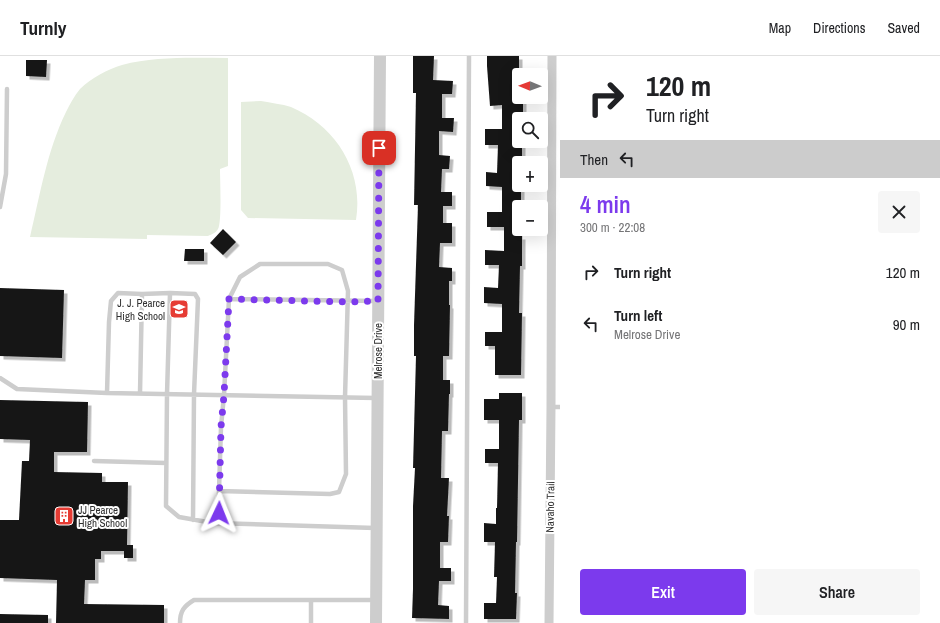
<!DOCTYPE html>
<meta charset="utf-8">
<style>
body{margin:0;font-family:"Archivo Narrow",sans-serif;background:#f6f6f6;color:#202124;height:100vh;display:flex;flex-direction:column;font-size:15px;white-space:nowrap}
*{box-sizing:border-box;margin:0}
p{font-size:13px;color:#757577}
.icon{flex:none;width:22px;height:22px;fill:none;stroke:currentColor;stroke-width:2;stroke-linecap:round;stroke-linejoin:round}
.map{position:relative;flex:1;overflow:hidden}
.drawer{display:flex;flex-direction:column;background:#fff;width:380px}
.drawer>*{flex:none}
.hud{background:#fff;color:#202124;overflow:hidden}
.needle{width:26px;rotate:271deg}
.tools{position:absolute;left:512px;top:12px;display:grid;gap:8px}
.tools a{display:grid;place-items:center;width:36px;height:36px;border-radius:4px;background:#fff;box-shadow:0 4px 16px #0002;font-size:20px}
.pin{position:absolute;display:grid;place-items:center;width:34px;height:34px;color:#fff;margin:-17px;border-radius:8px;box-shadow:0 2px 6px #0006}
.me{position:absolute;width:44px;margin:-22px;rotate:2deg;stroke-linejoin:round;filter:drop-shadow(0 0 3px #0008)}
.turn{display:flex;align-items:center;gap:14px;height:84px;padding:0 20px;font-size:18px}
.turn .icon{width:52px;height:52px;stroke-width:2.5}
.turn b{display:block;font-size:28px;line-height:34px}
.then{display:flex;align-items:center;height:38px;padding:0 20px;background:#0003;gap:8px;font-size:15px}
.round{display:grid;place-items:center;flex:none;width:42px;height:42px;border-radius:4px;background:#f6f6f6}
.headline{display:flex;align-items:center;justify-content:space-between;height:68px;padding:0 20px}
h1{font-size:24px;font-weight:600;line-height:30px;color:#7c3aed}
.action{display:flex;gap:8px;margin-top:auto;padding:8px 20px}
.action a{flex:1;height:46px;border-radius:4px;background:#7c3aed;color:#fff;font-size:16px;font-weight:600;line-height:46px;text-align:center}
.action a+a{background:#f6f6f6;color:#202124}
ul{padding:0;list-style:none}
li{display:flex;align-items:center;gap:12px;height:52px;padding:0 20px}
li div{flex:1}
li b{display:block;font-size:15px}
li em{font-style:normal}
header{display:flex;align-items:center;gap:24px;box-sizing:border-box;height:56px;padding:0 20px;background:#fff;border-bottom:1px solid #e0e0e0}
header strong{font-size:19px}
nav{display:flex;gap:22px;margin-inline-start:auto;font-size:14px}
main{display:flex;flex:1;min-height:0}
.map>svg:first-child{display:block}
.grass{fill:#e5edde}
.building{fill:#171717;filter:url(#shadow)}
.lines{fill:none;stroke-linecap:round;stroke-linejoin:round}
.service{stroke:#cdcdcd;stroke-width:4.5}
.minor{stroke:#cdcdcd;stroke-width:9}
.tertiary{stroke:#cdcdcd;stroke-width:12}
.route{stroke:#7c3aed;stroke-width:7;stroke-dasharray:0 12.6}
.labels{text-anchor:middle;stroke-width:4;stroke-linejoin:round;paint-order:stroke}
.poi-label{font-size:11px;fill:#303030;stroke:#fff;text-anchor:end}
.street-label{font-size:11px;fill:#303030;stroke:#fff}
</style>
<header>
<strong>Turnly</strong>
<nav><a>Map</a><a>Directions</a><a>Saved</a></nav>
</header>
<main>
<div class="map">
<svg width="560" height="567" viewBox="0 0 560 567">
<defs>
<filter id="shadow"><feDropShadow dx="3.5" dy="3.5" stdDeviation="0" flood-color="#0004"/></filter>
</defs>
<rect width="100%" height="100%" fill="#fff"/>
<path class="grass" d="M 228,2 L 228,110 L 220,113 C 220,123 222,166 218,173 C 216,177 212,178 208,180 L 147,179 L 147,183 L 30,181 C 40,139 47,95 66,56 C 70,48 74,40 80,33 C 91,22 108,13 122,9 C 156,0 193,2 228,2 Z
M 261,45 C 271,47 282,48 291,51 C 336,70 364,115 356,164 L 248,162 L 241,154 L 241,46 Z"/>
<path class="building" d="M 413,0 L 434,0 L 433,24 L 453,25 L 452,38 L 442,38 L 442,62 L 454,62 L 453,76 L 439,75 L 439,99 L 450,100 L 449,113 L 442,113 L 441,136 L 452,136 L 452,150 L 443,150 L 443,167 L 452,167 L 452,187 L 440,187 L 439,211 L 452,212 L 452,225 L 449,225 L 449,249 L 450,249 L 449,300 L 443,300 L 443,324 L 450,324 L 450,338 L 449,338 L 448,375 L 442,375 L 441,422 L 449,422 L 447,460 L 449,460 L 448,486 L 440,486 L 440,512 L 451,512 L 451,525 L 439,525 L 438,549 L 449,550 L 449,563 L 412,562 L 413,533 L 413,450 L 415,412 L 413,412 L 416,300 L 414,300 L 414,269 L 418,149 L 414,149 L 416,37 L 413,37 Z
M 487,0 L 519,0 L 519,41 L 523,41 L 523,63 L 519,63 L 519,85 L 522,85 L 522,107 L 519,107 L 519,129 L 521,129 L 521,151 L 519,151 L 519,180 L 522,180 L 522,210 L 520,210 L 519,257 L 522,257 L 521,319 L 495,319 L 495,290 L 485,290 L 485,276 L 502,276 L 502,248 L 484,247 L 484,231 L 498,232 L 499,209 L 485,209 L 485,194 L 504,195 L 504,171 L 487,171 L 487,156 L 502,156 L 502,131 L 486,130 L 486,116 L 497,117 L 498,89 L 485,89 L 485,73 L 502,73 L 502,49 L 490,50 L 487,10 Z
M 26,4 L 47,4 L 46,21 L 26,20 Z
M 223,173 L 236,186 L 223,199 L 210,187 Z
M 185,193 L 204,193 L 204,205 L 184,205 Z
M 0,232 L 64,234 L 62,302 L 0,300 Z
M 499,337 L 522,337 L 522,364 L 519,364 L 517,486 L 516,486 L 515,537 L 517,537 L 516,563 L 484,563 L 484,547 L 496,547 L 497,521 L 494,521 L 495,486 L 484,486 L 484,467 L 496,468 L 496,452 L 497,452 L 498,407 L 485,407 L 485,393 L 499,393 L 499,364 L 484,364 L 484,343 L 499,343 Z
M 0,344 L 88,346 L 87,396 L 54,396 L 54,416 L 102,417 L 102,426 L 128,426 L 127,489 L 133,489 L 133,502 L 124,502 L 124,495 L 101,495 L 101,503 L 95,503 L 95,524 L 85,524 L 84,548 L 164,549 L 164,567 L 56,567 L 57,524 L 0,522 L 0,464 L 19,464 L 22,405 L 29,405 L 30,384 L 0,383 Z
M 0,558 L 48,559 L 48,567 L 0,567 Z"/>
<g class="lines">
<path class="service" d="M 0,151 L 6,118 L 7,33
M 170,237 L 195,238 L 198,243 L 194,338 L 193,464
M 229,243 L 377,245
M 0,322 L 17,333 L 107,337 L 376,342
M 107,337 L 109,266 L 111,245 L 118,237 L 142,238
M 140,337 L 142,238 L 170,237 L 167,338 L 166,450 L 179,461 L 213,467 L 375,472
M 551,351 L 560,351
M 94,405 L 166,407
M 218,467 L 221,371 L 224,339 L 229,243 L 240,221 L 260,208 L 328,208 L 342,214 L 348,235 L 345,341 L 346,418 L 339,436 L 330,438 L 219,435
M 180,567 C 180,555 184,550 194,544 L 375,544
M 311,567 L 311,544
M 466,567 L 469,0"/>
<path class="minor" d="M 549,567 L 551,351 L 552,0"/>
<path class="tertiary" d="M 376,567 L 380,0"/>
</g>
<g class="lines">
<path class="route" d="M 219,457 L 221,371 L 224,339 L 229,243 L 348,246 L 378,245 L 379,92"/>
</g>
<defs>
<g id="school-square" transform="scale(1)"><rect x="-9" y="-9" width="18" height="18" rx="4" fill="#e63c34" stroke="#fff"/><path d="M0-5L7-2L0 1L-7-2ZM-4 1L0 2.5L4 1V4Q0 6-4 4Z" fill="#fff"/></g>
<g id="building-square" transform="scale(1)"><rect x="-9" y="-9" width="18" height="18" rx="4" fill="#e63c34" stroke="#fff"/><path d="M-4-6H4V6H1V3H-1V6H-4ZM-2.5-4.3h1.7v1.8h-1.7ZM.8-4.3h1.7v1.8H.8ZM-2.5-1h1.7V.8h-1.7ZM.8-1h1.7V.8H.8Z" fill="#fff"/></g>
</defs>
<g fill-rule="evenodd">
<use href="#school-square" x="179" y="253"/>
<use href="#building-square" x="64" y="460"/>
</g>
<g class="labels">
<g class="poi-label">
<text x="165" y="251">J. J. Pearce<tspan x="165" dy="13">High School</tspan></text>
<text x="78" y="458" text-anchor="start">JJ Pearce<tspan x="78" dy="13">High School</tspan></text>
</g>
<g class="street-label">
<text transform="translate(378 295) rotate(-90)" y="4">Melrose Drive</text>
<text transform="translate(550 451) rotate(-89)" y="4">Navaho Trail</text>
</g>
</g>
</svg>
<div class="tools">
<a><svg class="needle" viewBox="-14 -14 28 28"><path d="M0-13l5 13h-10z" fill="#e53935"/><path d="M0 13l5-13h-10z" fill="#757577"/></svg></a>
<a><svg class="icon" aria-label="search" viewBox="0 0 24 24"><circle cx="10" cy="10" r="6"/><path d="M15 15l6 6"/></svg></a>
<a>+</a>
<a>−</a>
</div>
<div class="pin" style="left:379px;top:92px;background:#d93025"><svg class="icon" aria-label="arrive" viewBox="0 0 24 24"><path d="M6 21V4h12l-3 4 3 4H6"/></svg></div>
<svg class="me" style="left:219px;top:457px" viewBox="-20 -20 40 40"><path d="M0-17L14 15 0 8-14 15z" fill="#7c3aed" stroke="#fff" stroke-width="4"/></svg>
</div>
<section class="drawer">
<div class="hud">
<div class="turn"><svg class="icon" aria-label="right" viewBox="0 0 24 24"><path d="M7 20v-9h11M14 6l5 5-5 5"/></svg><div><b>120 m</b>Turn right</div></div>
<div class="then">Then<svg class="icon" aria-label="left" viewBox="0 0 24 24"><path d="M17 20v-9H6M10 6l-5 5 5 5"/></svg></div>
</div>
<div class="headline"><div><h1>4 min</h1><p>300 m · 22:08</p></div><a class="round"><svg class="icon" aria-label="close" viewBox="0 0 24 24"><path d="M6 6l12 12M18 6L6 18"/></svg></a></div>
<ul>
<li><svg class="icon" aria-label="right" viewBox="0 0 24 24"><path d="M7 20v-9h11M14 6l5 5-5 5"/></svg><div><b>Turn right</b></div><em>120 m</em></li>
<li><svg class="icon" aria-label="left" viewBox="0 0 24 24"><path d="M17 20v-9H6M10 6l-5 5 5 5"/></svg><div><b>Turn left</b><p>Melrose Drive</p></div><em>90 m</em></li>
</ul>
<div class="action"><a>Exit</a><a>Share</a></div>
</section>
</main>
